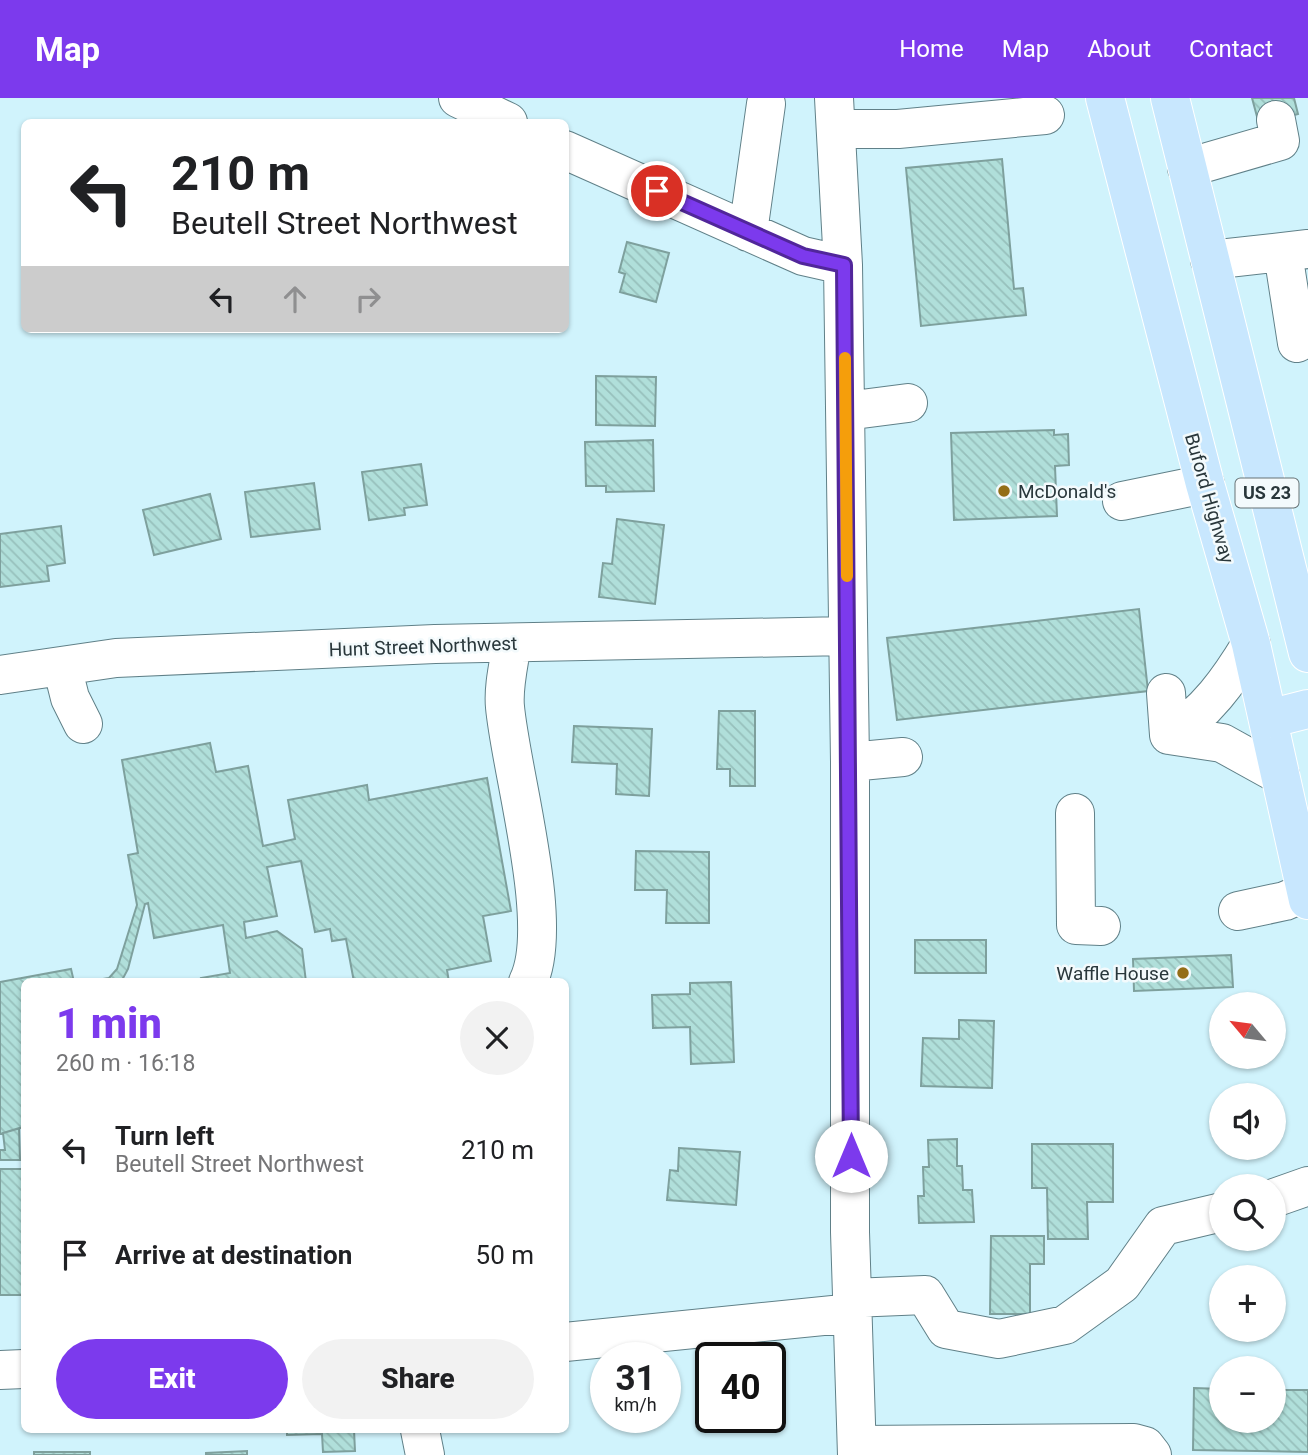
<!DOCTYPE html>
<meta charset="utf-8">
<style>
body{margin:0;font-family:Roboto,sans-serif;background:#f2f2f2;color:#202124;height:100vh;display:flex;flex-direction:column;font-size:26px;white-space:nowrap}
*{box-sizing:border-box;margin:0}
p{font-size:23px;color:#757577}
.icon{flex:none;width:38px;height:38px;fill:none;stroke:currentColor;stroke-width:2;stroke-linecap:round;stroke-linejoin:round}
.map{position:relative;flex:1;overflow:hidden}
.sheet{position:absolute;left:21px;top:880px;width:548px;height:455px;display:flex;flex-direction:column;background:#fff;border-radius:10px;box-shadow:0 2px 5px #0004}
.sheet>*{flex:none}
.top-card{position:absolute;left:21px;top:21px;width:548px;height:214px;border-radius:10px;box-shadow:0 2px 5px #0004;background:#fff;color:#202124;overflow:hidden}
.needle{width:46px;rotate:299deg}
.fabs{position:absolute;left:1209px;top:894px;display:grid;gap:14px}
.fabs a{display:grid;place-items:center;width:77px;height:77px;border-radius:50%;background:#fff;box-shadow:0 2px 5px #0004;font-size:35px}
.speed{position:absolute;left:590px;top:1244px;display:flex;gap:14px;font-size:35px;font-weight:700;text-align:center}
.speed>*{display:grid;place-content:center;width:91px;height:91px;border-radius:50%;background:#fff;box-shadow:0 2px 5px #0004;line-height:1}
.speed small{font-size:18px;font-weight:400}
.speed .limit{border:4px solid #111;border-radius:10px;background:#fff;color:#111}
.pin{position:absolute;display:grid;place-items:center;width:60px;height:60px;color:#fff;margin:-30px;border:4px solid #fff;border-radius:50%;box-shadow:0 2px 7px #0007}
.me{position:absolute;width:77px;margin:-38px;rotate:0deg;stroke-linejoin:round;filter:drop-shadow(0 0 5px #0008)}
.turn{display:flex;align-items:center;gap:24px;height:147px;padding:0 35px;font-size:32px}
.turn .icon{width:91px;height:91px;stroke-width:2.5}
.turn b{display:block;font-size:49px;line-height:60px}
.lanes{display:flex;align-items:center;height:66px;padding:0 35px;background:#0003;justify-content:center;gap:35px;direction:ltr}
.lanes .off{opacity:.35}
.round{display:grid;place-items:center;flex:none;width:74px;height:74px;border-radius:37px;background:#f2f2f2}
.overview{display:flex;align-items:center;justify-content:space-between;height:119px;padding:0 35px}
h1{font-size:42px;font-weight:800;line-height:52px;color:#7c3aed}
.primary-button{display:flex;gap:14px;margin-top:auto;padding:14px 35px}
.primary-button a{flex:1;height:80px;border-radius:42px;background:#7c3aed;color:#fff;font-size:28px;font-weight:800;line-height:80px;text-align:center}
.primary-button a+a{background:#f2f2f2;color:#202124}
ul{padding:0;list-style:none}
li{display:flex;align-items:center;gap:21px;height:105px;padding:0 35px}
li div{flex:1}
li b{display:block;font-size:26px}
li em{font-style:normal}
header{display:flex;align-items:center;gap:42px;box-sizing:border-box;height:98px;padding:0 35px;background:#7c3aed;color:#fff}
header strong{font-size:33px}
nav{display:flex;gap:38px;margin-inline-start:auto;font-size:24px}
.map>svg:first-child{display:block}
.building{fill:url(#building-back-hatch);stroke:#7ea09d;stroke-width:2}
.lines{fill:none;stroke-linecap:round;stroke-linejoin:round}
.minor-casing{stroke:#608088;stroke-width:40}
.major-casing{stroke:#fff;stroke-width:40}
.minor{stroke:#fff;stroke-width:38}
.major{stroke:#c8e7fe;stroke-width:38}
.route-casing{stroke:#51269a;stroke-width:18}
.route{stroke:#7c3aed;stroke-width:12}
.slow{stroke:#f59e0b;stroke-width:12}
.poi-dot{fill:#946e17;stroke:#f3fafc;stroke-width:2.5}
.labels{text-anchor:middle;stroke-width:5;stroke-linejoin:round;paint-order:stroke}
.shield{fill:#f3fafc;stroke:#667275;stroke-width:2}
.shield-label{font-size:18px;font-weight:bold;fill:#29373b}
.poi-label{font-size:19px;fill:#29373b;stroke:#f3fafc;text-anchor:start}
.street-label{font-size:19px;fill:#29373b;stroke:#f3fafc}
</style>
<header>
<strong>Map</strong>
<nav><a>Home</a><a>Map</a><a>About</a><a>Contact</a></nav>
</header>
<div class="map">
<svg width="1308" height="1357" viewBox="0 0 1308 1357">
<defs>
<pattern id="building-back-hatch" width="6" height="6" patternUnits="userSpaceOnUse" patternTransform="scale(1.75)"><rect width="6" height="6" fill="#b0dfda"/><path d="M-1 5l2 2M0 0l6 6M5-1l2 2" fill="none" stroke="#97c0bc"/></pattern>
</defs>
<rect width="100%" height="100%" fill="#d0f3fc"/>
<path class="building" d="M 1252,0 L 1294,0 L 1298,16 L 1259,26 Z
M 1002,61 L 1014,191 L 1023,190 L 1026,217 L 921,228 L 906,70 Z
M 627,144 L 669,155 L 656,204 L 620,194 L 625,176 L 619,174 Z
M 596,278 L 656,279 L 655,328 L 596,327 Z
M 1054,332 L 1054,337 L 1068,336 L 1069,367 L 1055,368 L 1057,418 L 954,422 L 951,335 Z
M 653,342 L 654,393 L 606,394 L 606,388 L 586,388 L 585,344 Z
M 421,366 L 427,407 L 404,410 L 405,417 L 369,422 L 362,374 Z
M 314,385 L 320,431 L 251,439 L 245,394 Z
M 210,396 L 221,441 L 154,457 L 143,412 Z
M 617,421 L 664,427 L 655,506 L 599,499 L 603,465 L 612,466 Z
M 61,428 L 65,465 L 47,468 L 49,483 L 0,489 L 0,436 Z
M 1139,511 L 1148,593 L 897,622 L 887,540 Z
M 719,613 L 755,613 L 755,688 L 730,688 L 730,671 L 717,671 Z
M 574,628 L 652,631 L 649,698 L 616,696 L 617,666 L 572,664 Z
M 210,645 L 216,674 L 248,668 L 263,748 L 295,741 L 288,702 L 367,687 L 369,702 L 487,680 L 511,813 L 483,818 L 491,863 L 447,872 L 449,884 L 354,884 L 346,841 L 332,843 L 330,831 L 315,834 L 301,763 L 267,769 L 277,818 L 244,824 L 246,840 L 277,833 L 302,851 L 306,884 L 202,884 L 201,880 L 230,875 L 223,827 L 154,840 L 148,805 L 145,806 L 128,871 L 121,884 L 85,884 L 109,880 L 117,871 L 137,807 L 128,757 L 138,755 L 122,662 Z
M 636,753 L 709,754 L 709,825 L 666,825 L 667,792 L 635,792 Z
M 915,842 L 986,842 L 986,875 L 915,875 Z
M 1231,857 L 1233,889 L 1134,893 L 1133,861 Z
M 71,871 L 74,884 L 24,884 L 24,1029 L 0,1036 L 0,884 Z
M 731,884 L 734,964 L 691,966 L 690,929 L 653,930 L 652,897 L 690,896 L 690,885 Z
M 959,922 L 994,923 L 992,990 L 921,988 L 923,940 L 959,941 Z
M 19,1030 L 20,1062 L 0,1062 L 0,1052 L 5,1052 L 3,1035 Z
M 957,1041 L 957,1068 L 962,1068 L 963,1092 L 972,1092 L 974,1124 L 919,1125 L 918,1098 L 924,1098 L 923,1069 L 929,1069 L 928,1042 Z
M 1032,1046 L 1113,1046 L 1113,1104 L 1087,1104 L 1088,1141 L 1048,1141 L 1047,1090 L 1032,1090 Z
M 679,1050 L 740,1054 L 736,1107 L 667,1102 L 670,1072 L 678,1073 Z
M 0,1071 L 24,1071 L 24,1197 L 0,1197 Z
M 991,1138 L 1044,1138 L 1044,1166 L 1030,1166 L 1030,1216 L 990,1216 Z
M 1194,1290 L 1222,1291 L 1222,1323 L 1274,1323 L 1274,1292 L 1308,1292 L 1308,1354 L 1193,1352 Z
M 287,1332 L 354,1332 L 355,1353 L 323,1354 L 322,1336 L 287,1337 Z
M 247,1353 L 247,1357 L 206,1357 L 206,1355 Z
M 34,1354 L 90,1354 L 90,1357 L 34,1357 Z"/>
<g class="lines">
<g class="minor-casing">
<path id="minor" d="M 458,0 L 508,24
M 834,0 L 843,167 L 850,664 L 850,1134 L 857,1357
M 836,31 L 898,31 L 1045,17
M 565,52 L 803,158 L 843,167
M 1187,70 L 1280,43 L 1276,22
M 748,134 L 766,6
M 1283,155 L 1297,245
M 1210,162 L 1308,151
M 846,313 L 908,305
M 1122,403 L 1205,386
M 512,545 C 509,565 503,589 505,609 C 511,675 556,827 528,884
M 62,568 L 70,600 L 83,626
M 0,577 L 116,560 L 435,546 L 847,538
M 1166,595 L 1169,637
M 1169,637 C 1205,617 1230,581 1251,546
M 1169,637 L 1222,645 L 1280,677
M 850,664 L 903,659
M 1075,715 L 1076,827 L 1101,828
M 1238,813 L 1285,803 L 1306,794
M 1274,1100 L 1308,1088
M 852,1200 L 925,1197 L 946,1231 L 999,1241 L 1065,1227 L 1122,1186 L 1163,1128 L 1222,1114
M 565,1244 L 853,1215
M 0,1272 L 24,1271
M 420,1332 L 425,1357
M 857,1347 L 1134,1345 L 1145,1348 L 1152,1357"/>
</g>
<g class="major-casing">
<path id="major" d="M 1105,0 L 1205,386 L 1251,546 L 1308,802
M 1170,0 L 1308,555
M 1268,621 L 1308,611"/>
</g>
<use href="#minor" class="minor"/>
<use href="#major" class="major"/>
</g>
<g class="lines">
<g class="route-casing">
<path id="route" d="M 657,93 L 803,158 L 844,167 L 851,1058"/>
</g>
<use href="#route" class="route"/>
<path class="slow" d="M 845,260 L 847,478"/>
</g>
<g class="poi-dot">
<circle cx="1004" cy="393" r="7"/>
<circle cx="1183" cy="875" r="7"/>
</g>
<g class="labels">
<rect class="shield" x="1235.5" y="380.5" width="63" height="29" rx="5"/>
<g class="shield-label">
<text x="1267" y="401">US 23</text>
</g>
<g class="poi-label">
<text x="1018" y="400">McDonald's</text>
<text x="1169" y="882" text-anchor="end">Waffle House</text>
</g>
<g class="street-label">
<text transform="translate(1210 400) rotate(74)" y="7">Buford Highway</text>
<text transform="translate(423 548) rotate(-2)" y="7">Hunt Street Northwest</text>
</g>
</g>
</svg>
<div class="fabs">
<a><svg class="needle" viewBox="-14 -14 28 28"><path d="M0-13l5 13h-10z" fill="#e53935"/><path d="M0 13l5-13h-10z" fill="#757577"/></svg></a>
<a><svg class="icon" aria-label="sound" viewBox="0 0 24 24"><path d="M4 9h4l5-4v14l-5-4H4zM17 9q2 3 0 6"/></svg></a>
<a><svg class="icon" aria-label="search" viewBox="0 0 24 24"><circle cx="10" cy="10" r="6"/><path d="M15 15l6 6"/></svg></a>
<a>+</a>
<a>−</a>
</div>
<div class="speed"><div>31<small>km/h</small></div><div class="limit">40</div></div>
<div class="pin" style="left:657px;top:93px;background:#d93025"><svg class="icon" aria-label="arrive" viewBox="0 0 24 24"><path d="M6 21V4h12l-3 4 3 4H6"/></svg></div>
<svg class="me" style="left:851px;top:1058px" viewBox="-20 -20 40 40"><circle r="19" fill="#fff"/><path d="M0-13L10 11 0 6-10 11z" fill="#7c3aed"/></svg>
<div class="top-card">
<div class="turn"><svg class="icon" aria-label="left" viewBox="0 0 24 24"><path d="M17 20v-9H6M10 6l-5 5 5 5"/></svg><div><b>210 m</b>Beutell Street Northwest</div></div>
<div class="lanes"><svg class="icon" aria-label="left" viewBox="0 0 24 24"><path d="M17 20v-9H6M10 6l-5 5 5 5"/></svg><svg class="icon off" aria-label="ahead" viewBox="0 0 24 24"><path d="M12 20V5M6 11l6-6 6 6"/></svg><svg class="icon off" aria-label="right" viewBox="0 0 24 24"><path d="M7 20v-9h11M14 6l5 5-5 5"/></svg></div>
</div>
<section class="sheet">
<div class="overview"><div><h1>1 min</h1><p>260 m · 16:18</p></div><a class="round"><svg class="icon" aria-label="close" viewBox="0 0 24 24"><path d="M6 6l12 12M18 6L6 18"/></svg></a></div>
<ul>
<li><svg class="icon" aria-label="left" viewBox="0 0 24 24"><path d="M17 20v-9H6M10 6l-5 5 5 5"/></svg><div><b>Turn left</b><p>Beutell Street Northwest</p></div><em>210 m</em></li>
<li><svg class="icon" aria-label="arrive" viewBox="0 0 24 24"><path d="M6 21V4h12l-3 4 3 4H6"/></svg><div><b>Arrive at destination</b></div><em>50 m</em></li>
</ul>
<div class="primary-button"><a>Exit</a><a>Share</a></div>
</section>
</div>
